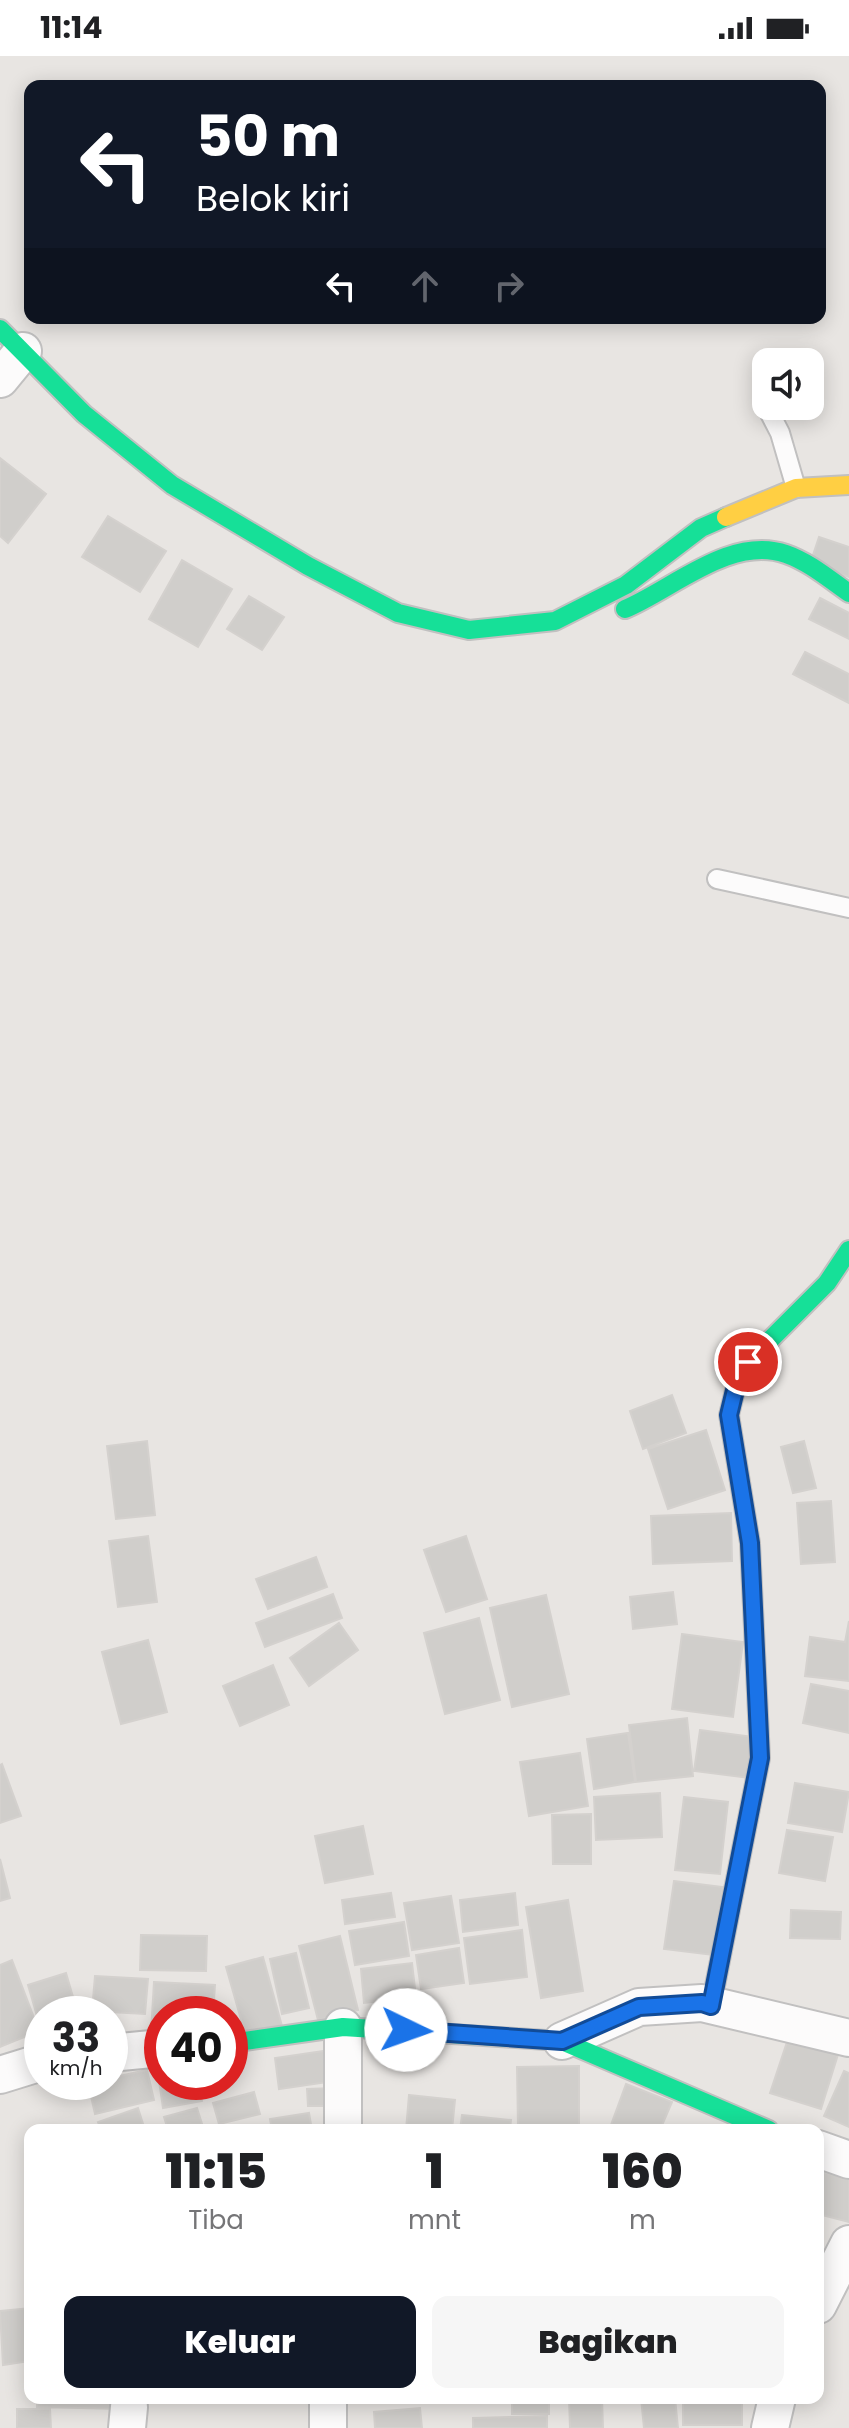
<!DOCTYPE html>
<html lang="id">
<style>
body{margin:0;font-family:Poppins,sans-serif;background:#f6f6f6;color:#202124;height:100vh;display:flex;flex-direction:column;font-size:30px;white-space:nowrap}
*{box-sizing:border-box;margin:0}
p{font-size:26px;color:#757577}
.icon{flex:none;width:44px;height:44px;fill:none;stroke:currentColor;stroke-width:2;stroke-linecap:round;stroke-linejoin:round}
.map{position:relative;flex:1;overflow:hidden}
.side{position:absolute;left:24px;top:2068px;width:800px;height:280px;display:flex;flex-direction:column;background:#fff;border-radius:16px;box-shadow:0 4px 20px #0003}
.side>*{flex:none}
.banner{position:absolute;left:24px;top:24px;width:802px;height:244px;border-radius:16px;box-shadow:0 4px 20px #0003;background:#111827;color:#fff;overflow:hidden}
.buttons{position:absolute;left:752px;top:292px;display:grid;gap:16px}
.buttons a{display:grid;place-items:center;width:72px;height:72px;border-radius:16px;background:#fff;box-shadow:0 4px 20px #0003;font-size:40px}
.speed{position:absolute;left:24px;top:1940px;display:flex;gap:16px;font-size:40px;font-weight:700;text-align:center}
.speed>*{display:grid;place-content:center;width:104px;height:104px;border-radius:50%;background:#fff;box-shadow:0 4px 20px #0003;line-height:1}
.speed small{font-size:20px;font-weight:400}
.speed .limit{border:12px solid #d22;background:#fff;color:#111}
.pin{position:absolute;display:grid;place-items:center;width:68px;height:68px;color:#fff;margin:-34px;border:4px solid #fff;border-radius:50%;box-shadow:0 2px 8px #0007}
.me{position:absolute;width:88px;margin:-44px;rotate:93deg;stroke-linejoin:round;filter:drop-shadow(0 0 6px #0008)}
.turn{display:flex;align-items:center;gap:28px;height:168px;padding:0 40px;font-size:36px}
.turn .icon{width:104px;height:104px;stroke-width:2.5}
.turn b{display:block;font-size:56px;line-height:68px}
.lanes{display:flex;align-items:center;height:76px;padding:0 40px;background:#0003;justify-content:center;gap:40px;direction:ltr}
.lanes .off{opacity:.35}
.eta{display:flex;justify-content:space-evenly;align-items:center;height:136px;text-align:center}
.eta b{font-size:48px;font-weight:800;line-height:56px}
.button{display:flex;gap:16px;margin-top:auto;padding:16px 40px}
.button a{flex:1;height:92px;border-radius:16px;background:#111827;color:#fff;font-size:32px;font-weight:800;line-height:92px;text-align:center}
.button a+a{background:#f6f6f6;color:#202124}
.status{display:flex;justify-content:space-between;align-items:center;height:56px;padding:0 40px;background:#fff;direction:ltr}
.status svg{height:22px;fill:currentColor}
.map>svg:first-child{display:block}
.building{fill:#d0cecb;stroke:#d4d1ce;stroke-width:2}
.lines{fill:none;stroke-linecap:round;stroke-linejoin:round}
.lane-casing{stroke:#c1c0c0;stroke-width:22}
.street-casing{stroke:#c1c0c0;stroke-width:40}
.fast-casing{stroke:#c1c0c0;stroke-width:22}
.slow-casing{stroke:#c1c0c0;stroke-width:22}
.lane{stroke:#fcfbfb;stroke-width:18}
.street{stroke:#fcfbfb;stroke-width:36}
.fast{stroke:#16e098;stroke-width:18}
.slow{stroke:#ffcf43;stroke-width:18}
.route-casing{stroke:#114b97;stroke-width:20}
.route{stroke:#1a73e8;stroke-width:14}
</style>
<div class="status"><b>11:14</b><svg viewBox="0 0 49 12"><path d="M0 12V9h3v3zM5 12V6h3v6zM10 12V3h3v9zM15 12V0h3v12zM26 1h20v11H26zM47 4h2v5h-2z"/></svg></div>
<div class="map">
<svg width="849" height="2372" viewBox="0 0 849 2372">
<rect width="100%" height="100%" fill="#e8e5e2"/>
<path class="building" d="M 0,402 L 46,438 L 8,487 L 0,480 Z
M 108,460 L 166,495 L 140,536 L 82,501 Z
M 819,481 L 849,491 L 849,521 L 810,508 Z
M 182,504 L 232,533 L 198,591 L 149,563 Z
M 249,540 L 284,561 L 262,594 L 227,573 Z
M 820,542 L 849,557 L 849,583 L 809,563 Z
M 805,596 L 849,618 L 849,647 L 793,618 Z
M 672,1339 L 686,1377 L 643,1393 L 630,1355 Z
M 706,1374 L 725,1434 L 668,1453 L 648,1393 Z
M 147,1385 L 155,1459 L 116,1463 L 107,1390 Z
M 804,1385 L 816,1432 L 793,1437 L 781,1391 Z
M 831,1445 L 835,1506 L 801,1508 L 797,1447 Z
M 731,1457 L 732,1505 L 653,1508 L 651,1460 Z
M 148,1480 L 157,1546 L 118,1551 L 109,1485 Z
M 466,1480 L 487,1543 L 446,1556 L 424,1494 Z
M 316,1501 L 327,1531 L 268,1553 L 256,1523 Z
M 673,1536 L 677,1568 L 633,1573 L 630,1541 Z
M 333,1538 L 342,1562 L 265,1591 L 256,1567 Z
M 546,1539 L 569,1638 L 512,1651 L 490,1552 Z
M 479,1562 L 500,1644 L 445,1658 L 424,1577 Z
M 849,1565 L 849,1625 L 805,1620 L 810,1581 L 845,1586 Z
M 339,1567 L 358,1594 L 309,1630 L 290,1602 Z
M 682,1578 L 743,1586 L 733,1661 L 672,1653 Z
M 148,1584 L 167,1656 L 121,1668 L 102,1596 Z
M 273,1609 L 289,1649 L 240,1670 L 223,1630 Z
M 811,1628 L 849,1635 L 849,1677 L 803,1667 Z
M 687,1662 L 693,1720 L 636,1726 L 629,1669 Z
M 700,1674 L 754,1681 L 749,1722 L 694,1715 Z
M 628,1677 L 635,1726 L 594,1733 L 587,1683 Z
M 580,1697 L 588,1750 L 529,1760 L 520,1706 Z
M 2,1708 L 21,1760 L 0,1767 L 0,1709 Z
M 795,1727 L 849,1736 L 842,1776 L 788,1767 Z
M 660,1737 L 662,1781 L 596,1784 L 594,1741 Z
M 684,1741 L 728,1746 L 720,1818 L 675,1814 Z
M 591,1758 L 591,1808 L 553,1808 L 552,1759 Z
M 363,1770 L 373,1818 L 325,1827 L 315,1780 Z
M 787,1774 L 833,1781 L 825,1825 L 779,1817 Z
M 0,1803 L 10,1842 L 0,1845 Z
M 674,1825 L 723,1831 L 713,1899 L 664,1893 Z
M 391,1837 L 395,1861 L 345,1868 L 342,1844 Z
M 515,1837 L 518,1869 L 463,1876 L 460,1844 Z
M 451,1840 L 459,1887 L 412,1894 L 404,1847 Z
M 568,1844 L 583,1935 L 541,1942 L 526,1851 Z
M 791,1854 L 841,1856 L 840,1883 L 790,1882 Z
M 404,1866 L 409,1900 L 355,1909 L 349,1875 Z
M 522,1874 L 527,1921 L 470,1928 L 464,1882 Z
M 141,1879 L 207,1880 L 206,1915 L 140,1914 Z
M 340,1880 L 358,1954 L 318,1964 L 299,1890 Z
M 459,1892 L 464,1927 L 421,1933 L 416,1899 Z
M 296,1897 L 309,1952 L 282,1958 L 270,1903 Z
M 263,1901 L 282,1970 L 246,1981 L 226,1911 Z
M 12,1904 L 39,1975 L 0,1991 L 0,1909 Z
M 412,1907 L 416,1941 L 364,1947 L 361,1913 Z
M 66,1917 L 78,1958 L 42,1958 L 41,1974 L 28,1929 Z
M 95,1920 L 148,1923 L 145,1958 L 92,1955 Z
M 154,1926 L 215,1929 L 213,1958 L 162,1958 L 162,1977 L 151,1976 Z
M 791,1974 L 841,1989 L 821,2053 L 770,2037 Z
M 324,1995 L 328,2026 L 279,2033 L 275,2002 Z
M 579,2010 L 579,2069 L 518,2070 L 517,2011 Z
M 147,2014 L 154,2044 L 95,2058 L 88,2027 L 110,2026 L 110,2022 Z
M 844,2015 L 849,2017 L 849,2071 L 824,2060 Z
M 162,2017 L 162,2026 L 199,2026 L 202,2045 L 163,2052 L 158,2018 Z
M 626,2028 L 672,2046 L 660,2074 L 624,2074 L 611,2069 Z
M 335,2032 L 336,2050 L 308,2050 L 307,2033 Z
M 254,2036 L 260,2058 L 219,2068 L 213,2047 Z
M 409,2039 L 455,2044 L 452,2074 L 406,2074 Z
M 138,2052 L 145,2074 L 101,2074 L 98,2066 Z
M 197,2052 L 204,2074 L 168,2074 L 164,2061 Z
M 309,2057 L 312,2074 L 272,2074 L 270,2063 Z
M 462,2059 L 511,2064 L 510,2074 L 460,2074 Z
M 818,2115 L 849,2122 L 849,2166 L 818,2158 Z
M 30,2252 L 30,2305 L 3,2309 L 0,2255 Z
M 37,2342 L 121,2342 L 121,2353 L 37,2351 Z
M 512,2342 L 549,2342 L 549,2358 L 512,2358 Z
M 569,2342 L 602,2342 L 603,2372 L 570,2372 Z
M 641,2342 L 675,2342 L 678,2372 L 644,2372 Z
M 683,2342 L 742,2342 L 742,2369 L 683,2369 Z
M 420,2352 L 422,2372 L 375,2372 L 374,2356 Z
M 17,2353 L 50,2353 L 51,2372 L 17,2372 Z
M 547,2360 L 547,2372 L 473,2372 L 473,2362 Z"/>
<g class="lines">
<g class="lane-casing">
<path id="lane" d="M 766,350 L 780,377 L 796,432
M 717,823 L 849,852"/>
</g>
<g class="street-casing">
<path id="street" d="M 0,323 L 23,295
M 343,1971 L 343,2074
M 562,1985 L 639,1951 L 702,1947 L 849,1982
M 110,1997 L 162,1992
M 0,2019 L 42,2006
M 818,2093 L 849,2104
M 818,2249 L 849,2188
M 127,2372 L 129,2351
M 328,2372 L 328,2342
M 770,2372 L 777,2342"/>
</g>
<g class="fast-casing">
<path id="fast" d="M 0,273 L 84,358 L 172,429 L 308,510 L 398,557 L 469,574 L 555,565 L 626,529 L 701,472 L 726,461
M 625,553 C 673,533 730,479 786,498 C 809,506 829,523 849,537
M 711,1950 L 760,1702 L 750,1487 L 729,1359 L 737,1326 L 748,1306 L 827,1227 L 849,1194
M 230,1987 L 343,1971 L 562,1985 L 769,2074"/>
</g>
<g class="slow-casing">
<path id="slow" d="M 726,461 L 796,432 L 849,429"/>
</g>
<use href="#lane" class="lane"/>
<use href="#street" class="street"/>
<use href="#fast" class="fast"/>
<use href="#slow" class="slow"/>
</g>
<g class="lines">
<g class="route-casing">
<path id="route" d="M 406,1974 L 562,1985 L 639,1951 L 702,1947 L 711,1950 L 760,1702 L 750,1487 L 729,1359 L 737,1326 L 748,1306"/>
</g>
<use href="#route" class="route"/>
</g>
</svg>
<div class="buttons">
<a><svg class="icon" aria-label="sound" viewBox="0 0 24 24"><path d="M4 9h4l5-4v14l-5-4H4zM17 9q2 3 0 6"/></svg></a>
</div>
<div class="speed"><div>33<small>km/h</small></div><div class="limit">40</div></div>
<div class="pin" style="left:748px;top:1306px;background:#d93025"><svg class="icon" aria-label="arrive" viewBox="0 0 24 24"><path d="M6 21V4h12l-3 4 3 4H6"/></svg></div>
<svg class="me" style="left:406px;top:1974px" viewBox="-20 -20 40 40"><circle r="19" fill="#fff"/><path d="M0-13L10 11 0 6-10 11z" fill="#1a73e8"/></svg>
<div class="banner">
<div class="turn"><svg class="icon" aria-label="left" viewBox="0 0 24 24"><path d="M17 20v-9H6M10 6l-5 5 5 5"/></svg><div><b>50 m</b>Belok kiri</div></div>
<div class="lanes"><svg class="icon" aria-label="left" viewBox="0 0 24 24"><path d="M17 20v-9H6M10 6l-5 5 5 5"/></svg><svg class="icon off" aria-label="ahead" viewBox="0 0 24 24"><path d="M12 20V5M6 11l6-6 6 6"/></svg><svg class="icon off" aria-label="right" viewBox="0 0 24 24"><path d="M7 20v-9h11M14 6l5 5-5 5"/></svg></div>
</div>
<section class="side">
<div class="eta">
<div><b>11:15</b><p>Tiba</p></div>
<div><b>1</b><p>mnt</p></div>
<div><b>160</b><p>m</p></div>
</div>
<div class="button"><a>Keluar</a><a>Bagikan</a></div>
</section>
</div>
